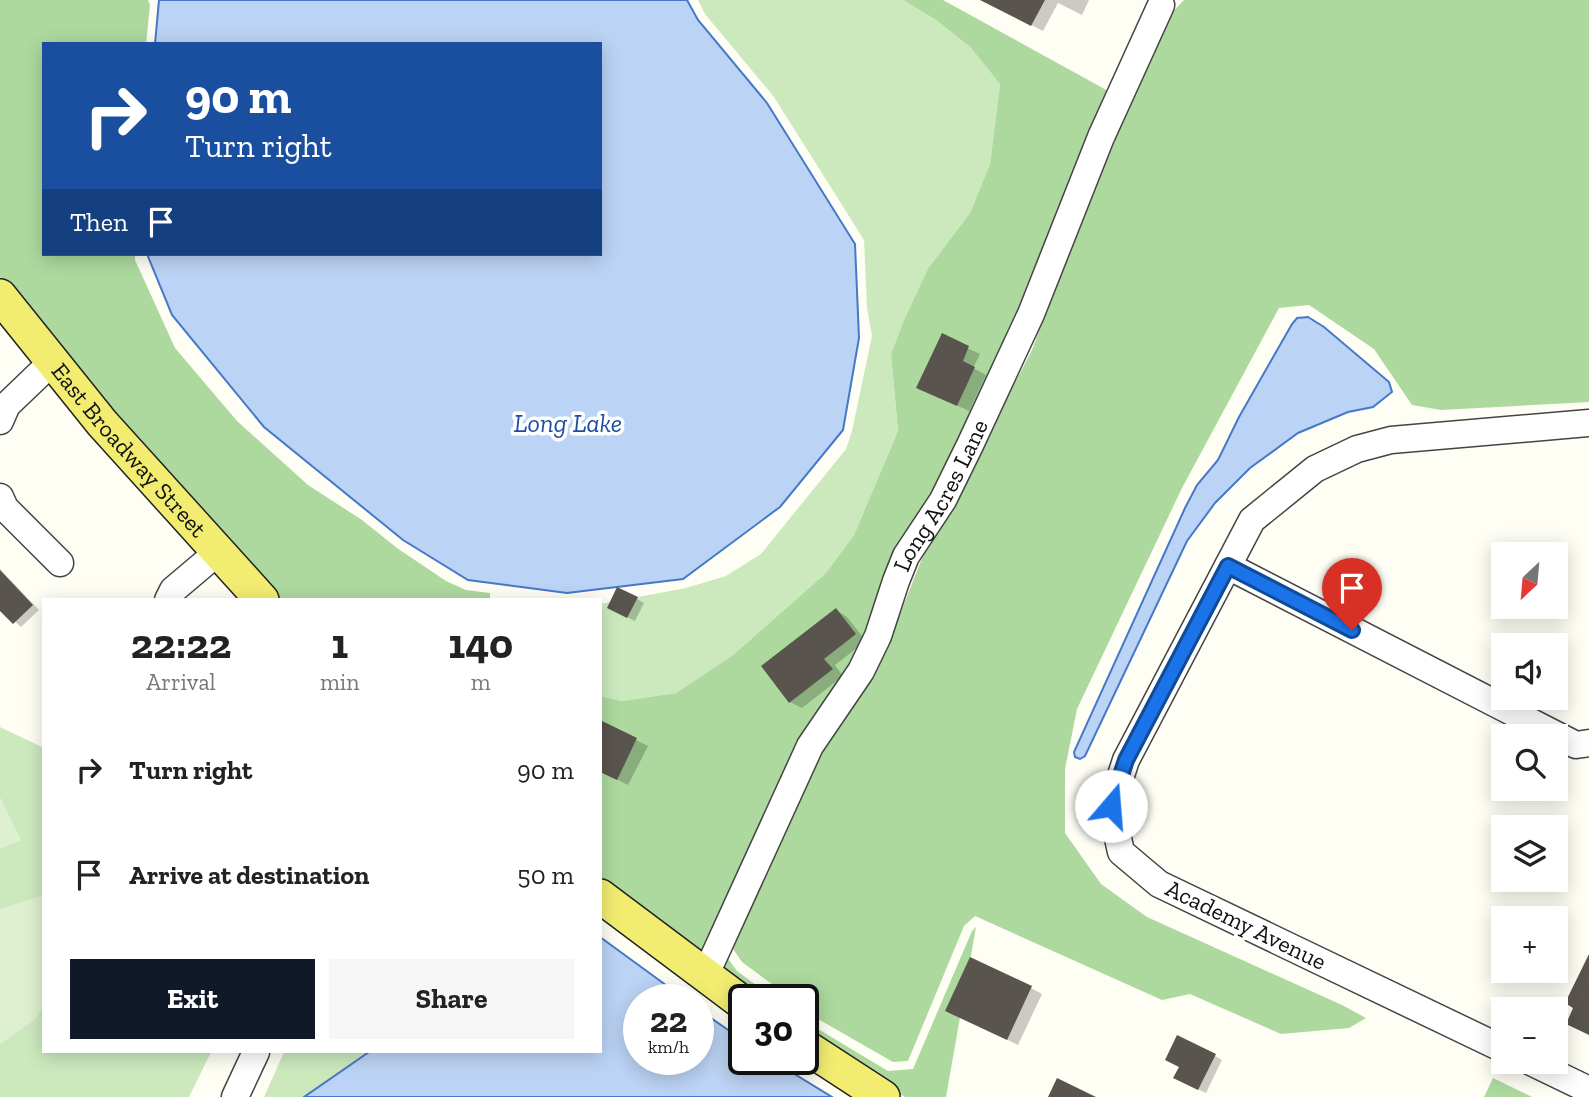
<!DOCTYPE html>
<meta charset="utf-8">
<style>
body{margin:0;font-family:"Zilla Slab",serif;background:#f6f6f6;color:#222;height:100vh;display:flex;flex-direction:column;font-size:26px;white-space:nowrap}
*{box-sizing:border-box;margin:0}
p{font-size:23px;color:#767676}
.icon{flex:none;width:38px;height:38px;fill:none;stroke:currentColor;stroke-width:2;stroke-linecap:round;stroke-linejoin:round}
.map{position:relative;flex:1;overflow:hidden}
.drawer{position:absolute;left:42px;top:598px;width:560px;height:455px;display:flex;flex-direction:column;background:#fff;border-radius:0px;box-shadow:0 4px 18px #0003}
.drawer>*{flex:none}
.hud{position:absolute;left:42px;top:42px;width:560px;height:214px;border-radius:0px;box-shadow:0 4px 18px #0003;background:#1a4fa0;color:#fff;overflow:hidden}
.needle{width:46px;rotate:206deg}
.controls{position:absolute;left:1491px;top:542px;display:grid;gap:14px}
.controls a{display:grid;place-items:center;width:77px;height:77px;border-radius:0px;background:#fff;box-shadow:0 4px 18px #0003;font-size:35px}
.speed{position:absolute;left:623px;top:984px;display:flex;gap:14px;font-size:35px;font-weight:700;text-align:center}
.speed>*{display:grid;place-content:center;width:91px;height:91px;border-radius:50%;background:#fff;box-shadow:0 4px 18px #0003;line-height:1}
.speed small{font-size:18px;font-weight:400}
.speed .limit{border:4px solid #111;border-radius:10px;background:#fff;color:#111}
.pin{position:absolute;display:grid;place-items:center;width:60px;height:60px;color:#fff;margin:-72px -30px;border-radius:50% 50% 50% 0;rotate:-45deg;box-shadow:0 0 7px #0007}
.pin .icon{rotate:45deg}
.me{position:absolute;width:77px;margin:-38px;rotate:18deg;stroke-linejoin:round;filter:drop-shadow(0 0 5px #0008)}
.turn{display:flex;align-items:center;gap:24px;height:147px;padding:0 28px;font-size:32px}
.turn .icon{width:91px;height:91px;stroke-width:2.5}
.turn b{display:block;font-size:49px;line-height:60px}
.then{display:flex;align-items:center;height:66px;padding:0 28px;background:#0003;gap:14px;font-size:26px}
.eta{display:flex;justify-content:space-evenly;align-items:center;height:119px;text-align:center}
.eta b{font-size:42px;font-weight:700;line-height:49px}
.action{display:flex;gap:14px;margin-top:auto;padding:14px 28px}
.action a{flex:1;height:80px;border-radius:0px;background:#111827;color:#fff;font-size:28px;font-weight:700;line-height:80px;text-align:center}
.action a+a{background:#f6f6f6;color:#222}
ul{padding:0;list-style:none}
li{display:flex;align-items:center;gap:21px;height:105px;padding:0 28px}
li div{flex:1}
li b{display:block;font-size:26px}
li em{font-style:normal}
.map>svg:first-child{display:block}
.green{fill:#cce9be}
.forest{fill:#add99e}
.pitch{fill:#def0d0}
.water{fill:#bbd3f4;stroke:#4579c8;stroke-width:2}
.shadow{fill:#0003}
.building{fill:#59544d}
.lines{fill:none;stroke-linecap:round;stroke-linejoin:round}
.minor-casing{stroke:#444;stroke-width:29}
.major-casing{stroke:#222;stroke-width:36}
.minor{stroke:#fff;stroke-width:26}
.major{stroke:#f2ed71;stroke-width:33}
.route-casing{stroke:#114b97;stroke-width:18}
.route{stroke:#1a73e8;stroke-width:12}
.labels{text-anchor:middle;stroke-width:7;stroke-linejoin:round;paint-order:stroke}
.street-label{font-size:24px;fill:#111;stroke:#fff}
.water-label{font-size:26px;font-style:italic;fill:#1e4c9e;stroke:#fff}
</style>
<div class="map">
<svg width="1589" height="1097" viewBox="0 0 1589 1097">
<rect width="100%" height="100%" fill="#fefef5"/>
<path class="green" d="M 698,0 L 903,0 L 936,20 L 970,47 L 1000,84 L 990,164 L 970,213 L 928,270 L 904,320 L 891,354 L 898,431 L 854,535 L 826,573 L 733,655 L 676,693 L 622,701 L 600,696 L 600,604 L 686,588 L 726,576 L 761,554 L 846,449 L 852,431 L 872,336 L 867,308 L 864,240 L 774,97 L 705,14 Z
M 0,727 L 44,748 L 44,1052 L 211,1052 L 189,1097 L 0,1097 Z
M 284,1052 L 369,1052 L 304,1097 L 264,1097 Z"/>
<path class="forest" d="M 0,0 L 148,0 L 150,5 L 146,44 L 44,44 L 44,254 L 135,254 L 135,260 L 175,348 L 237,421 L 308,485 L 362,520 L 397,548 L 446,581 L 466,590 L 490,593 L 490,600 L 283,600 L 262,582 L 110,415 L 0,277 Z
M 903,0 L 943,0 L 1110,92 L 1021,310 L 868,632 L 701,959 L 600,881 L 600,696 L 622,701 L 676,693 L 733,655 L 826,573 L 854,535 L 898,431 L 891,354 L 904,320 L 928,269 L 970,213 L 990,164 L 1000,84 L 970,47 L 936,20 Z
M 1184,0 L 1589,0 L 1589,402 L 1441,410 L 1412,405 L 1374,349 L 1309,305 L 1279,308 L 1182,488 L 1077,709 L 1065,769 L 1065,833 L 1101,884 L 1147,917 L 1342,1005 L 1366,1018 L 1349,1028 L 1281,1034 L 1190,994 L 1162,1000 L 975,916 L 964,926 L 908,1061 L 893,1062 L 818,1019 L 803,1008 L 803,999 L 792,999 L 742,962 L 733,949 L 809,776 L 851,701 L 887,647 L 928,543 L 961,486 L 1032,350 L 1079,223 L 1162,23 Z
M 976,927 L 946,1097 L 905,1097 L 803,1031 L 803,1020 L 888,1071 L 913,1069 L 972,931 Z
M 726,956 L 737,971 L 775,999 L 758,999 L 719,972 Z
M 1493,1078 L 1532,1097 L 1484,1097 Z"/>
<path class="pitch" d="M 0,797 L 21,840 L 0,849 Z
M 44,895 L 44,1006 L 33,1021 L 0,1044 L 0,909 Z"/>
<path class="water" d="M 159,0 L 687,0 L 698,20 L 767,103 L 855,244 L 859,338 L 843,430 L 780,507 L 683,579 L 567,593 L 468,580 L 403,540 L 264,427 L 172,315 L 147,254 L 600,254 L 600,44 L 155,44 Z
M 1308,317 L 1324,327 L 1389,382 L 1392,392 L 1373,407 L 1348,412 L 1298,433 L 1250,468 L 1215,503 L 1187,541 L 1085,756 L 1080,759 L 1075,757 L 1074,752 L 1185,508 L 1197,485 L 1218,460 L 1239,417 L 1292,324 L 1297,318 Z
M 600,937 L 685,999 L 639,999 L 639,1059 L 698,1059 L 698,1009 L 744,1041 L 744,1059 L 770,1059 L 832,1097 L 304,1097 L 369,1052 L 600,1052 Z"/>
<path class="shadow" d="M 983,0 L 1089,0 L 1082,15 L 1058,3 L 1043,31 Z
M 942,336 L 980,354 L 973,368 L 986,375 L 969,411 L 930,393 Z
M 0,569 L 39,610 L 21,627 L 0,608 Z
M 637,599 L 644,603 L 635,621 L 616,612 Z
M 836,610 L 847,617 L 866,641 L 835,665 L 843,676 L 802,708 L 790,702 Z
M 600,722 L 648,746 L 628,785 L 600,771 Z
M 1031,988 L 1042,994 L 1018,1045 L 958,1016 Z
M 1215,1056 L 1222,1060 L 1206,1093 L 1182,1082 L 1181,1066 Z"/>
<path class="building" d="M 980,0 L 1045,0 L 1031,26 Z
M 942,333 L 969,346 L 963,361 L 975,367 L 957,406 L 916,388 Z
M 0,570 L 33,605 L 13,624 L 0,611 Z
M 617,587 L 638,597 L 627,618 L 607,608 Z
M 836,608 L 856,634 L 824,659 L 833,669 L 789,703 L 761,666 Z
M 600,720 L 637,738 L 617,780 L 600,772 Z
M 1589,954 L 1589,1035 L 1566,1024 L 1573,1008 L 1565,1003 Z
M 970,957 L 1032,986 L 1007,1040 L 945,1011 Z
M 1177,1035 L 1216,1054 L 1198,1090 L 1173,1078 L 1179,1067 L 1165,1060 Z
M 1057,1078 L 1096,1097 L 1048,1097 Z"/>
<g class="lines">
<g class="minor-casing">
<g id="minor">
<path d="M 0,421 L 7,405 L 53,361"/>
<path d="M 0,497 L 5,508 L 60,563"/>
<path d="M 1228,566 L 1576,745 L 1589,743"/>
<path d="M 168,600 L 173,590 L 218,552"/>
<path id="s1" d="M 705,976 L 810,746 L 861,671 L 878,636 L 896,581 L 906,556 L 943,500 L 970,445 L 1031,314 L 1101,137 L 1161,5"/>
<path d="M 1503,1049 L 1159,884 L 1121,852 L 1111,806 L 1126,760 L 1252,520 L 1315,469 L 1357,449 L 1391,440 L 1589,423"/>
<path d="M 1531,1062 L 1589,1090"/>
<path d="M 235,1097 L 256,1052"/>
</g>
</g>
<g class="major-casing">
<g id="major">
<path id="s2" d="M 0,296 L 102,423 L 262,600"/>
<path d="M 600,896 L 744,1004"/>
<path d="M 803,1045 L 883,1097"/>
</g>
</g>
<use href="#minor" class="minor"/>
<use href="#major" class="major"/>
</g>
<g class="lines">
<g class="route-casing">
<path id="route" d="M 1111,806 L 1126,760 L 1228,566 L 1352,630"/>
</g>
<use href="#route" class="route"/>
</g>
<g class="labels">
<g class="street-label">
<text dy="8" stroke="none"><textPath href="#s2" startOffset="201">East Broadway Street</textPath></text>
<text dy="8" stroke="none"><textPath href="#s1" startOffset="537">Long Acres Lane</textPath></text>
<text transform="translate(1246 925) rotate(26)" y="8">Academy Avenue</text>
</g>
<g class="water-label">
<text x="568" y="432">Long Lake</text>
</g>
</g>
</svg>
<div class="controls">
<a><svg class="needle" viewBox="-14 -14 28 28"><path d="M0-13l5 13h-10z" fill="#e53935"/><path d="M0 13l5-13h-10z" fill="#767676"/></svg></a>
<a><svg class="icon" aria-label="sound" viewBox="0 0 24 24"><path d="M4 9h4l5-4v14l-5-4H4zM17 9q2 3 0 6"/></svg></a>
<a><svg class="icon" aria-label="search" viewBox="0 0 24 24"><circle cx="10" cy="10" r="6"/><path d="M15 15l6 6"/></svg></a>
<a><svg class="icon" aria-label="layers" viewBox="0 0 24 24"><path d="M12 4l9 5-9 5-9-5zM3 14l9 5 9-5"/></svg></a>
<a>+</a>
<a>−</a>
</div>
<div class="speed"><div>22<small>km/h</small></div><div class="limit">30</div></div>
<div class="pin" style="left:1352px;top:630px;background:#d93025"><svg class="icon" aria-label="arrive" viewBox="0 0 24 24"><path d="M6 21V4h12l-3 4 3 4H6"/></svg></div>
<svg class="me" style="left:1111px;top:806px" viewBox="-20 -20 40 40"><circle r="19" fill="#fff"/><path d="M0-13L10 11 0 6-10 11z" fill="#1a73e8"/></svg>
<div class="hud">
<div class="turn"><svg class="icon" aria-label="right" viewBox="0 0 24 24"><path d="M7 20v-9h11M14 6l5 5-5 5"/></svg><div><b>90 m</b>Turn right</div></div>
<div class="then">Then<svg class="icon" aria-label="arrive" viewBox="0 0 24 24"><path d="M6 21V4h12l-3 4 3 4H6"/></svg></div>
</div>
<section class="drawer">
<div class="eta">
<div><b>22:22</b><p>Arrival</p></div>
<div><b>1</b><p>min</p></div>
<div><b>140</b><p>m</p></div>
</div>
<ul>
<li><svg class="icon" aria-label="right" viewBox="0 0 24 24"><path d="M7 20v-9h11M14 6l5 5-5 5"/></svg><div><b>Turn right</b></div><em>90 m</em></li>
<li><svg class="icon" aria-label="arrive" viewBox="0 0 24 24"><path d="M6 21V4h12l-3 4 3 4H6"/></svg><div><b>Arrive at destination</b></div><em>50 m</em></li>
</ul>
<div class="action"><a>Exit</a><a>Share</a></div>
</section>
</div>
